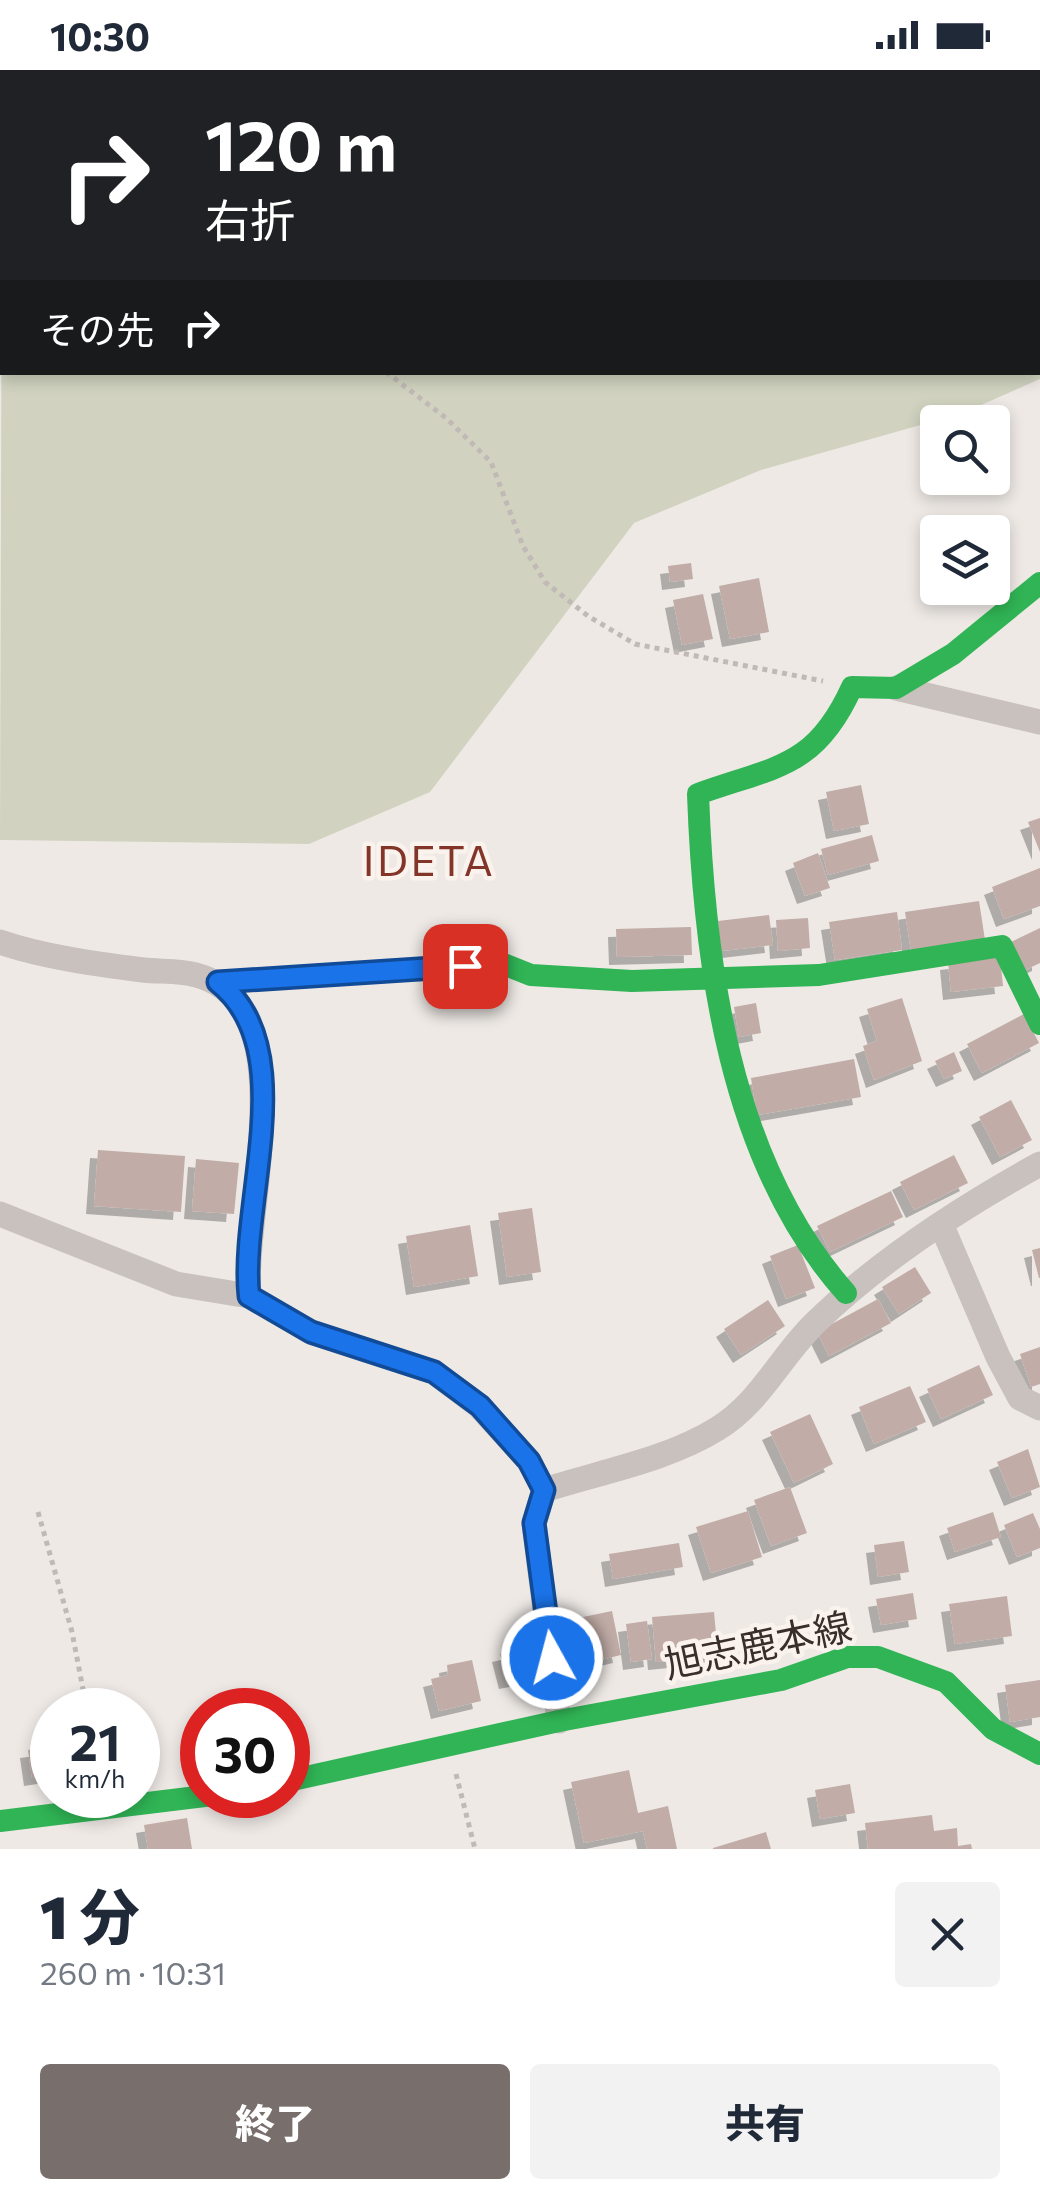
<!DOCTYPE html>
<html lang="ja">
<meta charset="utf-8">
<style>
body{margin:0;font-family:Commissioner,"Noto Sans JP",sans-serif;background:#f2f2f3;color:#1f2937;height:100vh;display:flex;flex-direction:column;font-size:38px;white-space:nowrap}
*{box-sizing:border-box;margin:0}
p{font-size:32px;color:#747a83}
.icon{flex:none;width:55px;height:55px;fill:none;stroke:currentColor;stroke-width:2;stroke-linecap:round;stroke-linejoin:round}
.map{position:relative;height:1779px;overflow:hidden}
.sheet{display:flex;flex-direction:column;background:#fff;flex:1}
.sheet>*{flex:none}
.top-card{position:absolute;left:0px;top:0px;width:1040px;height:305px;box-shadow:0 5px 15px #0003;background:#202124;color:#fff;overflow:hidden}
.buttons{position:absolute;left:920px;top:335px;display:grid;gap:20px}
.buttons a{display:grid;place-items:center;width:90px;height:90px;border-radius:10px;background:#fff;box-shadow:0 5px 15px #0003;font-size:50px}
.speed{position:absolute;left:30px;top:1618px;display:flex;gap:20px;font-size:50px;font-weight:700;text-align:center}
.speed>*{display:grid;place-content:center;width:130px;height:130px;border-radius:50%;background:#fff;box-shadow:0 5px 15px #0003;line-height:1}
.speed small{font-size:25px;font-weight:400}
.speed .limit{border:15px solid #d22;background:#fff;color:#111}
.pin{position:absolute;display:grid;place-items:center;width:85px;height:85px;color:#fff;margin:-42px;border-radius:20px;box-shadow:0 5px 15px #0006}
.me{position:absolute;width:110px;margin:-55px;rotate:353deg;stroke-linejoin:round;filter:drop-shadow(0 0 8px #0008)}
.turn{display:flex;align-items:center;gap:35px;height:210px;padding:0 40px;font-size:45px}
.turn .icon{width:130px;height:130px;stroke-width:2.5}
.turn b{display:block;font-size:70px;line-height:85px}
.then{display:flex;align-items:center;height:95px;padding:0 40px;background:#0003;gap:20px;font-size:38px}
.round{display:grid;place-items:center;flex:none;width:105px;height:105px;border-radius:10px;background:#f2f2f3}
.summary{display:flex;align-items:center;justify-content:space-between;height:170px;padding:0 40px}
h1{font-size:60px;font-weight:800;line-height:75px}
.action{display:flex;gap:20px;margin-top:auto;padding:20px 40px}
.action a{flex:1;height:115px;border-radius:10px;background:#786f6c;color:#fff;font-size:40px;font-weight:800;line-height:115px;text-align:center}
.action a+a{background:#f2f2f3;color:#1f2937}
.status{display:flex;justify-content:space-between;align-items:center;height:70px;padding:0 50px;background:#fff;direction:ltr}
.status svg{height:28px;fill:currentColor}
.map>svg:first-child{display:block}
.green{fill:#d1d3c0}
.building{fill:#c1aca7;filter:url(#shadow)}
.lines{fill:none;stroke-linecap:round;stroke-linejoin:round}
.path{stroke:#c0b9b6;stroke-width:5;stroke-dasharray:5 5;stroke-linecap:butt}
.street{stroke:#c8c1bd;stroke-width:25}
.fast{stroke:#30b455;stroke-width:22}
.route-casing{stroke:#114b97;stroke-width:25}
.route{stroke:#1a73e8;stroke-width:18}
.labels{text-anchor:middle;stroke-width:9;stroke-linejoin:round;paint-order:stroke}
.street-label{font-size:38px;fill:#392e2b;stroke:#faf3ed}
.quarter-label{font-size:42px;letter-spacing:2.5px;fill:#833529;stroke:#faf3ed}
</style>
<div class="status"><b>10:30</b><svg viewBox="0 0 49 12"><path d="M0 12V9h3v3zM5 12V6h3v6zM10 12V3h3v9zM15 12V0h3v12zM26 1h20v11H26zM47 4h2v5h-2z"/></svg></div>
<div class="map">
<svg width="1040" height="1779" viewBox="0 0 1040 1779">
<defs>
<filter id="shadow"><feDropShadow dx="-8" dy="8" stdDeviation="0" flood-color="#0004"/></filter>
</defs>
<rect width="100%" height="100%" fill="#eee9e5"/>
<path class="green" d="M 98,0 L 1040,0 L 1040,309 L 963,343 L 761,400 L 634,453 L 430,722 L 309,774 L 0,770 L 2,87 L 2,302 L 1038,302 L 1038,2 L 95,2 Z"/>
<path class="building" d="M 691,493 L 693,509 L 670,512 L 668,496 Z
M 759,508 L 769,562 L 730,569 L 719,516 Z
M 703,524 L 713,569 L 682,575 L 673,530 Z
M 861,715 L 869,754 L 834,761 L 826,722 Z
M 1040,748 L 1040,782 L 1028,752 Z
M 872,765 L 879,791 L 828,805 L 821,779 Z
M 818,783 L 830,818 L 805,826 L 793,793 Z
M 1040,798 L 1040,836 L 1004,849 L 992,817 Z
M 979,831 L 985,870 L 911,881 L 905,842 Z
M 897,842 L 902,880 L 835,890 L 829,852 Z
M 769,845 L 773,875 L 721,881 L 718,851 Z
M 808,848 L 810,878 L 778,881 L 776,850 Z
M 691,857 L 692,885 L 617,887 L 616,859 Z
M 1040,858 L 1040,893 L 1023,901 L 1009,873 Z
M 1000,886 L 1003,916 L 951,922 L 948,892 Z
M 902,928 L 922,991 L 874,1010 L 863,976 L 877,971 L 867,939 Z
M 756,933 L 761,963 L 739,967 L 734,937 Z
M 1024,944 L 1039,973 L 982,1003 L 967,974 Z
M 954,982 L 962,1001 L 944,1009 L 935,991 Z
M 854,989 L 861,1027 L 757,1045 L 751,1008 Z
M 1011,1030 L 1032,1070 L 1000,1087 L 979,1047 Z
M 98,1080 L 185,1086 L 181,1142 L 94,1136 Z
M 954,1085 L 968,1113 L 914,1140 L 900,1112 Z
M 196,1089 L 239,1093 L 234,1144 L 192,1141 Z
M 891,1121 L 903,1147 L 830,1182 L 817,1156 Z
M 532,1138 L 541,1202 L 507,1207 L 498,1143 Z
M 470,1155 L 478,1206 L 414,1217 L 406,1166 Z
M 798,1175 L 815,1218 L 786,1229 L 770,1186 Z
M 1040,1178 L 1040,1208 L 1039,1208 L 1032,1180 Z
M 915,1197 L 931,1223 L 899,1244 L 882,1217 Z
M 878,1229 L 891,1253 L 829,1286 L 817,1262 Z
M 768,1230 L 785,1256 L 741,1285 L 724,1259 Z
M 1040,1277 L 1040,1314 L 1031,1317 L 1020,1284 Z
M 979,1295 L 993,1325 L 941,1349 L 927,1319 Z
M 910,1316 L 926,1352 L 874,1374 L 859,1337 Z
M 810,1344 L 833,1394 L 794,1413 L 770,1362 Z
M 1028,1379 L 1040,1417 L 1012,1428 L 997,1392 Z
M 790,1417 L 807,1463 L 771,1476 L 754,1430 Z
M 748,1441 L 762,1487 L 711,1503 L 696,1457 Z
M 993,1442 L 1001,1467 L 955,1482 L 947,1458 Z
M 1033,1443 L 1040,1459 L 1040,1478 L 1017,1487 L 1004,1455 Z
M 904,1471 L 909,1502 L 878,1507 L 874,1475 Z
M 679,1473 L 683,1497 L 613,1509 L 609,1484 Z
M 913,1523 L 917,1549 L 881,1555 L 876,1529 Z
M 1007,1526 L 1012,1566 L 955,1574 L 949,1534 Z
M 612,1541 L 621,1585 L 574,1596 L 564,1551 Z
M 714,1542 L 718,1586 L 656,1592 L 652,1547 Z
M 647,1551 L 652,1589 L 631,1592 L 626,1554 Z
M 531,1577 L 538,1605 L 507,1611 L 500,1584 Z
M 472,1590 L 481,1631 L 439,1641 L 431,1609 L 448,1605 L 447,1595 Z
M 1040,1610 L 1040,1647 L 1010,1652 L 1005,1615 Z
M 52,1677 L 52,1705 L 32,1708 L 28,1680 Z
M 629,1700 L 638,1743 L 668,1736 L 677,1779 L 647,1779 L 643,1761 L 584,1773 L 571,1712 Z
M 850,1714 L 855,1743 L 820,1749 L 815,1720 Z
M 932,1745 L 934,1761 L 957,1758 L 958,1776 L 971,1774 L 972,1779 L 868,1779 L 865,1753 Z
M 187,1748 L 192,1779 L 148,1779 L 144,1755 Z
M 766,1762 L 771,1779 L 713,1779 L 713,1778 Z"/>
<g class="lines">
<path class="path" d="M 355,2 L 355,0
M 386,302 L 446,348 L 491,392 L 523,476 L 545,512 L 588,546 L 635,574 L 823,611
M 38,1442 L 72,1562 L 87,1640
M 456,1704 L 475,1779"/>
<path class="street" d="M 896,618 L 1040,652
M 0,872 C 44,887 96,894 143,900 C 160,902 179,900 196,905 C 309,935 241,1141 249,1226
M 0,1144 L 176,1214 L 249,1226 L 311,1262 L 434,1302 L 479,1336 L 529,1391 L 544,1420 L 534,1453 L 559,1651
M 941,1154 L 998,1287 L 1020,1328 L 1040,1338
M 544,1420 C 600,1402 667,1390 717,1359 C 760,1333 780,1287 815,1253 C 881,1189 960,1138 1040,1094"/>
<path class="fast" d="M 218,912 L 501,893 L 531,905 L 632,911 L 819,905 L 1002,876 L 1040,954
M 846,1223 C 729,1092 704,892 698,724 C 775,696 815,699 852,617 L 896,618 L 953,584 L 1040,513
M 288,1711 L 559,1651 L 781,1610 L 847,1587 L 878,1587 L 946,1612 L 993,1659 L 1040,1684
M 0,1751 L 213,1725"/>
</g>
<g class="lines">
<g class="route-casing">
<path id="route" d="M 465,896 L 218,912 C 303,979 239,1132 249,1226 L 311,1262 L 434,1302 L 480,1336 L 529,1391 L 544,1420 L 534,1453 L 552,1588"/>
</g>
<use href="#route" class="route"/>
</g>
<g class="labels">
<g class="street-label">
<text transform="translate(758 1576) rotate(-12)" y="13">旭志鹿本線</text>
</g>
<g class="quarter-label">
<text x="429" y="806">IDETA</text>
</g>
</g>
</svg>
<div class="buttons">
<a><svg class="icon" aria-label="search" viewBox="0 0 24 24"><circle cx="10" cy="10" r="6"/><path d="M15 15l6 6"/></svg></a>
<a><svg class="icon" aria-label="layers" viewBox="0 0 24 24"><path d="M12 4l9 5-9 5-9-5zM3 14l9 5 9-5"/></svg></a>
</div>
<div class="speed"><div>21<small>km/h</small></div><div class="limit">30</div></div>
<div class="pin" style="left:465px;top:896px;background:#d93025"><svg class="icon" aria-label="arrive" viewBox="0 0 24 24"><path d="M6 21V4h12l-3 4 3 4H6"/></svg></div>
<svg class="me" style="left:552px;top:1588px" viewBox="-20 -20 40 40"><circle r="17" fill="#1a73e8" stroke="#fff" stroke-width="3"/><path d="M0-11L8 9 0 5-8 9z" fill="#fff"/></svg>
<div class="top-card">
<div class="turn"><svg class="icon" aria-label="right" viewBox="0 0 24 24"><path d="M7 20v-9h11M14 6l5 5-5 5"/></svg><div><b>120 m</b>右折</div></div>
<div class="then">その先<svg class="icon" aria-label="right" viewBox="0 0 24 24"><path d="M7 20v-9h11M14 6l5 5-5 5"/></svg></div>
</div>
</div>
<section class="sheet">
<div class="summary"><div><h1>1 分</h1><p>260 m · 10:31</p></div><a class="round"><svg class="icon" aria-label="close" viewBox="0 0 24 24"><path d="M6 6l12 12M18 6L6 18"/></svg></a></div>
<div class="action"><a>終了</a><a>共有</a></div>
</section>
